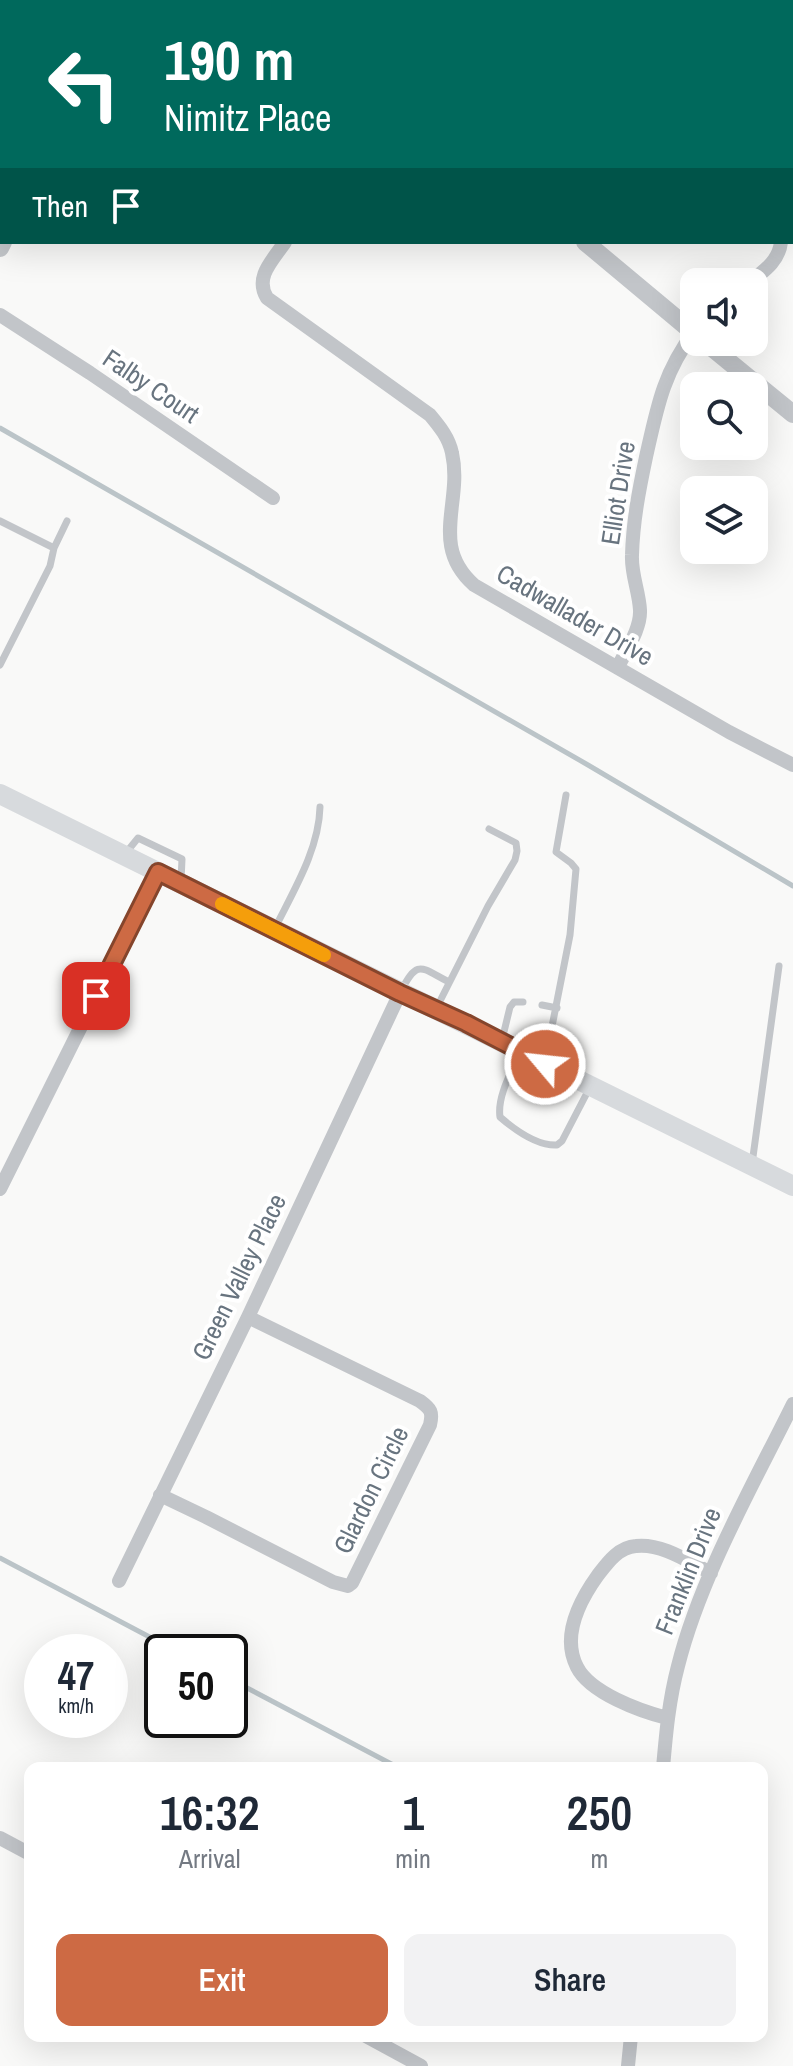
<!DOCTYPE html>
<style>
body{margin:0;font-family:"Archivo Narrow",sans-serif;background:#f2f2f3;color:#1f2937;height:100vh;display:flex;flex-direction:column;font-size:30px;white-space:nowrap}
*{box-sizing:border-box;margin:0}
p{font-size:26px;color:#747a83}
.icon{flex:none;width:44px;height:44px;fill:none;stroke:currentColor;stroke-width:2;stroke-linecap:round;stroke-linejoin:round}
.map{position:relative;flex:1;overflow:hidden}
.details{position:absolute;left:24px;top:1762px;width:744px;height:280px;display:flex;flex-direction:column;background:#fff;border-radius:16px;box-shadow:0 8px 32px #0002}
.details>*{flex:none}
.top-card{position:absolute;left:0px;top:0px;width:794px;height:244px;box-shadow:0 8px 32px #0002;background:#00695c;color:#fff;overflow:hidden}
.buttons{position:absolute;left:680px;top:268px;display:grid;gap:16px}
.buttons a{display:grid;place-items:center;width:88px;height:88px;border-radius:16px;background:#fff;box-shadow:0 8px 32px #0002;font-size:40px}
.speed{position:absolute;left:24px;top:1634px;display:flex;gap:16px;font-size:40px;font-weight:700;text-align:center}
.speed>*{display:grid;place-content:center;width:104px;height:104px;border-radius:50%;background:#fff;box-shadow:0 8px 32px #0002;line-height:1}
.speed small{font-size:20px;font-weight:400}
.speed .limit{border:4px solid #111;border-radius:12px;background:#fff;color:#111}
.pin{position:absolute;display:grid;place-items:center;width:68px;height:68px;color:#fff;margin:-34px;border-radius:16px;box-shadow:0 4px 12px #0006}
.me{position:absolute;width:88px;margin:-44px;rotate:298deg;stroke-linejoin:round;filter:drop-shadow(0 0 6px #0008)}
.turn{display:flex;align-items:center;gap:28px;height:168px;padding:0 32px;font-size:36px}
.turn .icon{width:104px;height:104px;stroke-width:2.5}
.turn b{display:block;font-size:56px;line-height:68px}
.then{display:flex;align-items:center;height:76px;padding:0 32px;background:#0003;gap:16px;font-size:30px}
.eta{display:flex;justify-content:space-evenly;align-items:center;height:136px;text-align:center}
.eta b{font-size:48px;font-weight:600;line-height:56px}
.primary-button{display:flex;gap:16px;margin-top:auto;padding:16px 32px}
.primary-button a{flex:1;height:92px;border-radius:16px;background:#cd6a44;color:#fff;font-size:32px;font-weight:600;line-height:92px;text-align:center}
.primary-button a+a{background:#f2f2f3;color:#1f2937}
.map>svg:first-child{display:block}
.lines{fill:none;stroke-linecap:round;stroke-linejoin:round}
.stream{stroke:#bbc4c8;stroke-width:5}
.service{stroke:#c2c5c9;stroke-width:7}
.minor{stroke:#c2c5c9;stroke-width:14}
.tertiary{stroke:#c2c5c9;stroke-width:18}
.secondary{stroke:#d7dadd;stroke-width:20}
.route-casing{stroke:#85452c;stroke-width:20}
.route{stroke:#cd6a44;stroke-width:14}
.slow{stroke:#f59e0b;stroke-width:14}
.labels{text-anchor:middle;stroke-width:8;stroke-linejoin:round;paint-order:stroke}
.street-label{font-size:26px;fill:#68747f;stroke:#fff}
</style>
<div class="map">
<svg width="793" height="2066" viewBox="0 0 793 2066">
<rect width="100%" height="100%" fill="#f9f9f8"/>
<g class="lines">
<path class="stream" d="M 0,428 L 588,765 L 793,886
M 0,1558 L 178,1652
M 230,1679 L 399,1768"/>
<path class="service" d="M 0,521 L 54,548 L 50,566 L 0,665
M 54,548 L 67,521
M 125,854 L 138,838 L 182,859 L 181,881
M 275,928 C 294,890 319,849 320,807
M 401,991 C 418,958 421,968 449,982
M 542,1005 L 557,1008
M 437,1007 L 488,906 L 515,860 L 517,851 L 516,843 L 489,829
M 502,1040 L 510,1007 L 514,1002 L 523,1002
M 520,1052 C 512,1071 497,1096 500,1117 C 515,1130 537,1146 557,1145 L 562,1141 L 589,1089
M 545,1062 L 570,935 L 576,869 L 571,863 L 556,852 L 566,795
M 752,1164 L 779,966"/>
<path class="minor" d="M 519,0 L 520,2
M 701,0 L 702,2
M 285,242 C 273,260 254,277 267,298 L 430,415 C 440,427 449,438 452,453 C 463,502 429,545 474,585 L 729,732 L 793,765
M 750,282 C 764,271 779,261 781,242
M 0,315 L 90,373 L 273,498
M 618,667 C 626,650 641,629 640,610 C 639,591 631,574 632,555 C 633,521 639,490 646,457 C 657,408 663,373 694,332
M 0,1189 L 158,872
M 160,1495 L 206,1517 L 333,1582 L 348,1586 L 352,1583 L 430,1425 C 433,1412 431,1409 420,1401 L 248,1317
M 119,1581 L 248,1317 L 400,993
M 667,1718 C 640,1711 590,1693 577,1667 C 561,1636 580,1600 598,1575 C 608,1562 619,1547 636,1546 C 662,1543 689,1562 711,1573
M 663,1768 C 666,1733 669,1700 678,1666 C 700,1578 753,1485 793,1404
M 0,1838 L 30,1854
M 366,2036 L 421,2066
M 628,2066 L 631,2036"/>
<path class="tertiary" d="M 259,0 L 262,2
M 114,2 L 115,0
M 585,242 L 694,333
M 0,248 L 3,242
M 705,342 L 793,414"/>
<path class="secondary" d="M 0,794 L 793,1186"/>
</g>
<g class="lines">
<g class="route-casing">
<path id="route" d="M 96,996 L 158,872 L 400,993 L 466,1023 L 545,1064"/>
</g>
<use href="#route" class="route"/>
<path class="slow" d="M 222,904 L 324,955"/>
</g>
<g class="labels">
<g class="street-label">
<text transform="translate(151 386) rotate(34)" y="9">Falby Court</text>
<text transform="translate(618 493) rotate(-81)" y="9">Elliot Drive</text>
<text transform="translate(575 615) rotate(30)" y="9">Cadwallader Drive</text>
<text transform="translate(239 1277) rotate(-64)" y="9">Green Valley Place</text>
<text transform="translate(371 1490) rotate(-64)" y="9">Glardon Circle</text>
<text transform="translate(688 1571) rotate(-68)" y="9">Franklin Drive</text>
</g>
</g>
</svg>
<div class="buttons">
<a><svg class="icon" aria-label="sound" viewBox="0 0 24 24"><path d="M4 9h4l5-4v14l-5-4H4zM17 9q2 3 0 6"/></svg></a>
<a><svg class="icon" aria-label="search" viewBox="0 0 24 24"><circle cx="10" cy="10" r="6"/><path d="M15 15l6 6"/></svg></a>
<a><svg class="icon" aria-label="layers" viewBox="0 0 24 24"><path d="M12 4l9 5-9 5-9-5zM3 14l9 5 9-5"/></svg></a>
</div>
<div class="speed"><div>47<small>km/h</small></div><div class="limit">50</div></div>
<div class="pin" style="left:96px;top:996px;background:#d93025"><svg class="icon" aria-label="arrive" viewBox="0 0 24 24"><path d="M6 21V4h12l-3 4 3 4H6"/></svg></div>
<svg class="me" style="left:545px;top:1064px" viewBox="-20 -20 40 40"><circle r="17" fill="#cd6a44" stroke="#fff" stroke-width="3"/><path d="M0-11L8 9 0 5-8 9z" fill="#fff"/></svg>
<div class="top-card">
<div class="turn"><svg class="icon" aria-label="left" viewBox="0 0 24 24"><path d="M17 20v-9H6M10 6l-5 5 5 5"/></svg><div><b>190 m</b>Nimitz Place</div></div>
<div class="then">Then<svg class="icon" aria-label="arrive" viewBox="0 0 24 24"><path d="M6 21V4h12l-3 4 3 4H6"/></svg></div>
</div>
<section class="details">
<div class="eta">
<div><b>16:32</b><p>Arrival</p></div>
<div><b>1</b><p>min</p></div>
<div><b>250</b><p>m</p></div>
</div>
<div class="primary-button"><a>Exit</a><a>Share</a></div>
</section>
</div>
